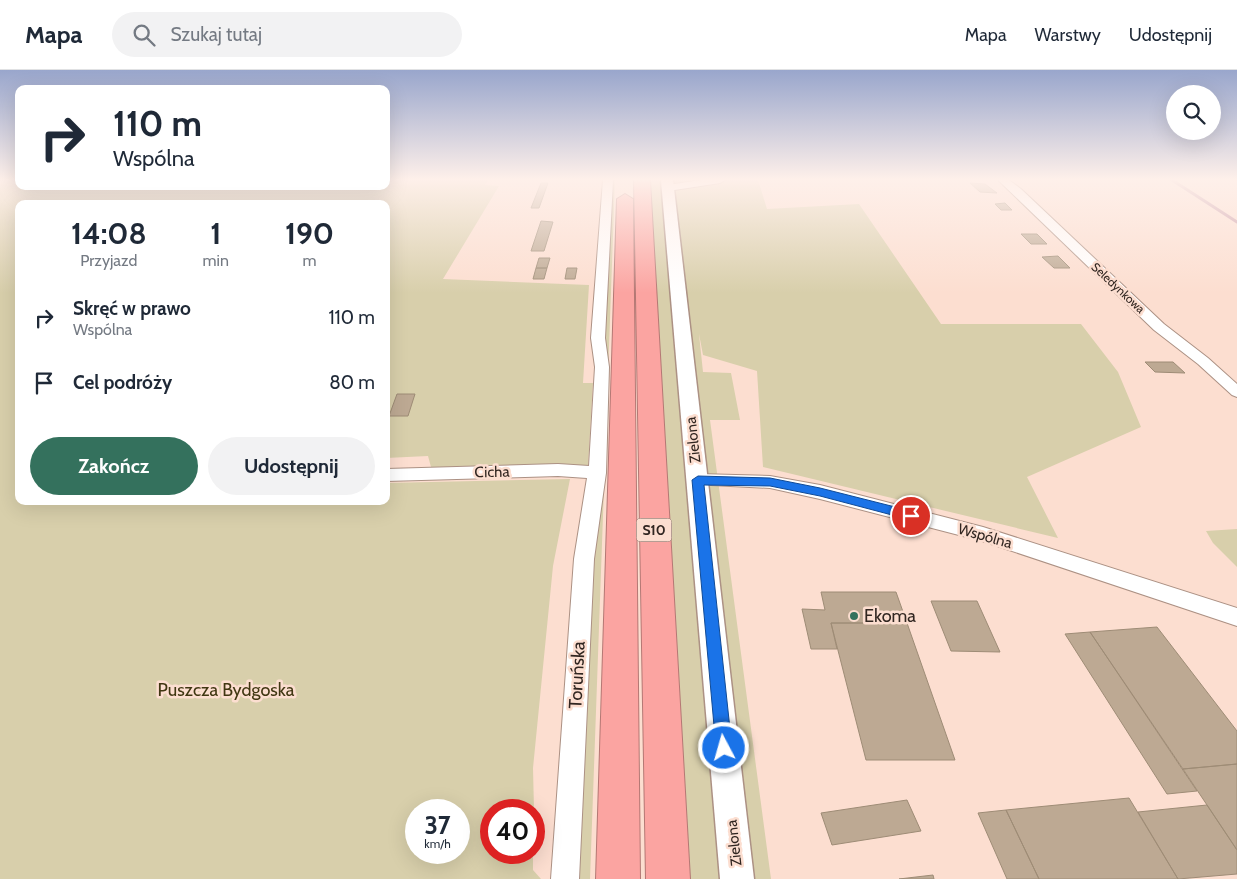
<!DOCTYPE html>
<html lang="pl">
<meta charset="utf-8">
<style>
body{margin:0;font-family:Cabin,sans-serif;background:#f2f2f3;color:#1f2937;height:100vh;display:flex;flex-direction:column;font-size:19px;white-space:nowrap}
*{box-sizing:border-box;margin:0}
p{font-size:16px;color:#747a83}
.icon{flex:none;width:28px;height:28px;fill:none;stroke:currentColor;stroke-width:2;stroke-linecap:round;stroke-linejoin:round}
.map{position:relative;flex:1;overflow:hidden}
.drawer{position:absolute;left:15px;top:130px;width:375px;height:305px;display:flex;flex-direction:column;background:#fff;border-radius:10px;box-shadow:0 5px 20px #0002}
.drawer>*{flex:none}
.banner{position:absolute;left:15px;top:15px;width:375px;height:105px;border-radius:10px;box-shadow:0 5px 20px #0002;background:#fff;color:#1f2937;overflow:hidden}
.fabs{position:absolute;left:1166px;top:15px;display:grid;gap:10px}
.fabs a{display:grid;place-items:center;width:55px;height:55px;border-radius:50%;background:#fff;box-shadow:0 5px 20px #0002;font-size:25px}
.speed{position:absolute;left:405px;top:729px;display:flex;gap:10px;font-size:25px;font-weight:700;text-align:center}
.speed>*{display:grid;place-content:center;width:65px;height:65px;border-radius:50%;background:#fff;box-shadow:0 5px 20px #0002;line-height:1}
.speed small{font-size:12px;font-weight:400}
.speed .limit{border:8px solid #d22;background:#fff;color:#111}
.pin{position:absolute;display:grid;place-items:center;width:42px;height:42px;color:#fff;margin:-21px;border:2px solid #fff;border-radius:50%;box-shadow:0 1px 5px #0007}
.me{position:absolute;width:55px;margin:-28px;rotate:354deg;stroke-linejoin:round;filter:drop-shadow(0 0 4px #0008)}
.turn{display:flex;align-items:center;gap:18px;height:105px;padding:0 15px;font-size:22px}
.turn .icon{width:65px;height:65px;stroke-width:2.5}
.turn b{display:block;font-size:35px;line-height:42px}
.eta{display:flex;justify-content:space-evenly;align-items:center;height:85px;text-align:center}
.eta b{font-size:30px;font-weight:700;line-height:35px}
.button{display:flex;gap:10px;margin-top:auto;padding:10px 15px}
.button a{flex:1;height:58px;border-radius:30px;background:#34715d;color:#fff;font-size:20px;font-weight:700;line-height:58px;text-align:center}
.button a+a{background:#f2f2f3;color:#1f2937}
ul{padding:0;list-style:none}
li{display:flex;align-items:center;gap:15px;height:65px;padding:0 15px}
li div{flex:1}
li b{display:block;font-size:19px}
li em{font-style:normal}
header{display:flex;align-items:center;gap:30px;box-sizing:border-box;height:70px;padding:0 25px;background:#fff;border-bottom:1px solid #e0e1e3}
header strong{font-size:24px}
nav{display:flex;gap:28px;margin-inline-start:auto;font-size:18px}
.search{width:350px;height:45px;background:#f2f2f3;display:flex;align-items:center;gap:12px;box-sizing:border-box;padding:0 18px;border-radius:28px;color:#747a83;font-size:19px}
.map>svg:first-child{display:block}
.green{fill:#d8cfab;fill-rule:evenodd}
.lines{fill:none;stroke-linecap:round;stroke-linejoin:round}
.stream{stroke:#c291a1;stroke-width:3}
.building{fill:#bda993;stroke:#9e8c76}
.minor-casing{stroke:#ac9184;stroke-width:2}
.tertiary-casing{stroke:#ac9184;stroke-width:3}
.motorway-casing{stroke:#b47874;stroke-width:2}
.minor{fill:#fff;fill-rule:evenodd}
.tertiary{fill:#fff;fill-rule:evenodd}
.motorway{fill:#fba4a1;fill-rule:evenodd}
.route{fill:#1a73e8;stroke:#114b97}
.poi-dot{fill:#34715d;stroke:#fcded0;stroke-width:2}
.labels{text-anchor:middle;stroke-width:5;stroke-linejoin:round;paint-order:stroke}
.far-street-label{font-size:12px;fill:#312621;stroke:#fcded0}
.shield{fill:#fcded0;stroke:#6e5d56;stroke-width:1}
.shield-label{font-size:14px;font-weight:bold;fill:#312621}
.street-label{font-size:15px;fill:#312621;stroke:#fcded0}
.near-poi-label{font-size:18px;fill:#312621;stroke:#fcded0;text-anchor:start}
.near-street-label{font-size:18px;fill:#312621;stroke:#fcded0}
.near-park-label{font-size:18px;fill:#403712;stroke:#fcded0}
</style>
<header>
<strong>Mapa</strong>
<div class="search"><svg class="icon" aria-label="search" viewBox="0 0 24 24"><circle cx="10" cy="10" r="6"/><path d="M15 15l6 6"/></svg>Szukaj tutaj</div>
<nav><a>Mapa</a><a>Warstwy</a><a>Udostępnij</a></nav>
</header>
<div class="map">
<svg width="1237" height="809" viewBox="0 0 1237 809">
<rect width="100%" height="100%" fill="#fcded0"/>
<path class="green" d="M 0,110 L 19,110 L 19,116 L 386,116 L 386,110 L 488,110 L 485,115 L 499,116 L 443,209 L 589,215 L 583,313 L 593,313 L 588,397 L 431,397 L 428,386 L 386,388 L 386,134 L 19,134 L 19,431 L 386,431 L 386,413 L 570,409 L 553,496 L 533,698 L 534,740 L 491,740 L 491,782 L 533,783 L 533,800 L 541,809 L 0,809 ZM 416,740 L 459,740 L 459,782 L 416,782 Z
M 611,110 L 615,110 L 590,809 L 573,809 L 589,510 L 600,412 Z
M 650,110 L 758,110 L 767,139 L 859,134 L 941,254 L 1081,254 L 1118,302 L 1141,357 L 1027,407 L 1058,468 L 763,397 L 757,301 L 703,285 L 699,264 L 703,302 L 731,303 L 740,350 L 710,350 L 771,809 L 689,809 Z
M 1237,459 L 1237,497 L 1213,473 L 1206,461 Z"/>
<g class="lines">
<path class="stream" d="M 1172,110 L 1237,152"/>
</g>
<path class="building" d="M 541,113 L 548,113 L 539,138 L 531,138 Z
M 970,113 L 985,114 L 997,123 L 980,122 Z
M 1005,133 L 1012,140 L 1001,140 L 995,134 Z
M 541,151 L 553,152 L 544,181 L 531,181 Z
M 1021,164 L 1037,164 L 1047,174 L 1031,174 Z
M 1058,186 L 1070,198 L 1054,198 L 1042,187 Z
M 539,188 L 550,188 L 547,198 L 536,198 Z
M 536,198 L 547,198 L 544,209 L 533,209 Z
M 567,198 L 577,198 L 575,209 L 565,209 Z
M 1145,292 L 1173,292 L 1185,303 L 1155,302 Z
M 397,324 L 415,324 L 408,346 L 389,346 Z
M 821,522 L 896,522 L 907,553 L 831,553 L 837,579 L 811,579 L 802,539 L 825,540 Z
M 931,531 L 977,531 L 1000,582 L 951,581 Z
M 831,553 L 907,553 L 955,690 L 866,690 Z
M 1157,557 L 1237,661 L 1237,694 L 1183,699 L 1090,562 Z
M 1090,562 L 1197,721 L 1167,724 L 1065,564 Z
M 1237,694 L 1237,780 L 1183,699 Z
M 1129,728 L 1178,809 L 1039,809 L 1006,740 Z
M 907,730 L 921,761 L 832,775 L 821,743 Z
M 1207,735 L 1237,780 L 1237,804 L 1178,809 L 1138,742 Z
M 1006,740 L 1039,809 L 1007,809 L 978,743 Z
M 933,805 L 934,809 L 899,809 Z"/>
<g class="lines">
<g class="minor-casing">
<path id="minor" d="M 603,110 L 613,110 L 605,268 L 609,297 L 606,403 L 594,489 L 579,809 L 551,809 L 574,489 L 587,408 L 558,406 L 386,411 L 386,399 L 558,394 L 589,396 L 595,297 L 591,268 Z
M 701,110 L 725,110 L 720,113 L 668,121 L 663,118 L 668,115 Z
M 998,110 L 1009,110 L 1021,119 L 1164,254 L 1208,288 L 1237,314 L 1237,327 L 1232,325 L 1198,294 L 1154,260 Z
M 698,404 L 770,406 L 820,415 L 983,457 L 1237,538 L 1237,556 L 982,471 L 820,429 L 770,418 L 692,414 L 689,410 L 692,406 Z"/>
</g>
<g class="tertiary-casing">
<path id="tertiary" d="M 661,110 L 673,110 L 754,809 L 720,809 Z"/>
</g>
<g class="motorway-casing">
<path id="motorway" d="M 634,110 L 650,110 L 690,809 L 646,809 Z
M 625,124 L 633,129 L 640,809 L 596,809 L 617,129 Z"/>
</g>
<use href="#minor" class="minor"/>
<use href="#tertiary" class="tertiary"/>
<use href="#motorway" class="motorway"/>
</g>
<linearGradient id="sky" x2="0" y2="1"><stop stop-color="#99a6cc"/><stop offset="0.49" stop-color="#fef0ea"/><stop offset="1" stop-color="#fef0ea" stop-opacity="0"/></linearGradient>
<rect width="1237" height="223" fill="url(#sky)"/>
<path class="route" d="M 698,406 L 770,408 L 820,418 L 911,441 L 917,446 L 911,450 L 820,426 L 770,416 L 704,415 L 732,678 L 730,684 L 724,686 L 719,684 L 716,678 L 692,410 Z"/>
<circle class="poi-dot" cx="854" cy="546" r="5"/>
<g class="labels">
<g class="far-street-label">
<text transform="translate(1118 218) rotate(43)" y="4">Seledynkowa</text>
</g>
<rect class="shield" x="636.5" y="448.5" width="35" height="23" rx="4"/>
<g class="shield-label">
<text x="654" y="465">S10</text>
</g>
<g class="street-label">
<text transform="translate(693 370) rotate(-96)" y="5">Zielona</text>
<text transform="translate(492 402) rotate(-1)" y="5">Cicha</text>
<text transform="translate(985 466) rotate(16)" y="5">Wspólna</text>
<text transform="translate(734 773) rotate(-96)" y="5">Zielona</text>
</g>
<g class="near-poi-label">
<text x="864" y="552">Ekoma</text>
</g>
<g class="near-street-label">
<text transform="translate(577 605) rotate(-87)" y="6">Toruńska</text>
</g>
<g class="near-park-label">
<text x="226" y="626">Puszcza Bydgoska</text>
</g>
</g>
</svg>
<div class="fabs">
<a><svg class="icon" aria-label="search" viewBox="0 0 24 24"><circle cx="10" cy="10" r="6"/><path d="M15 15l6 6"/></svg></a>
</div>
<div class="speed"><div>37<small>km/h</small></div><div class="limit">40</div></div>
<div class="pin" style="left:911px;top:446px;background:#d93025"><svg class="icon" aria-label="arrive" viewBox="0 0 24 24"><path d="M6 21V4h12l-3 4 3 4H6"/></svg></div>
<svg class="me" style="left:724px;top:678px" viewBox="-20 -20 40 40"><circle r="17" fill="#1a73e8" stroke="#fff" stroke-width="3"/><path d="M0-11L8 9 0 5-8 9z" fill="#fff"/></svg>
<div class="banner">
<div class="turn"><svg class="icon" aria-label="right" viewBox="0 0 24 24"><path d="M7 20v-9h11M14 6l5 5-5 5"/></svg><div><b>110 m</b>Wspólna</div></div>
</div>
<section class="drawer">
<div class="eta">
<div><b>14:08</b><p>Przyjazd</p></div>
<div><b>1</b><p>min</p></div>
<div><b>190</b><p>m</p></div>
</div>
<ul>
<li><svg class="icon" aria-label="right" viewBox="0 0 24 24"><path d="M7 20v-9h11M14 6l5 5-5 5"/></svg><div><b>Skręć w prawo</b><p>Wspólna</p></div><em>110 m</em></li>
<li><svg class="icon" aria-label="arrive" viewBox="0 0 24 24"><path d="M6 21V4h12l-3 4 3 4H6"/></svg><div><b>Cel podróży</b></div><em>80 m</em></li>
</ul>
<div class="button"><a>Zakończ</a><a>Udostępnij</a></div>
</section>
</div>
